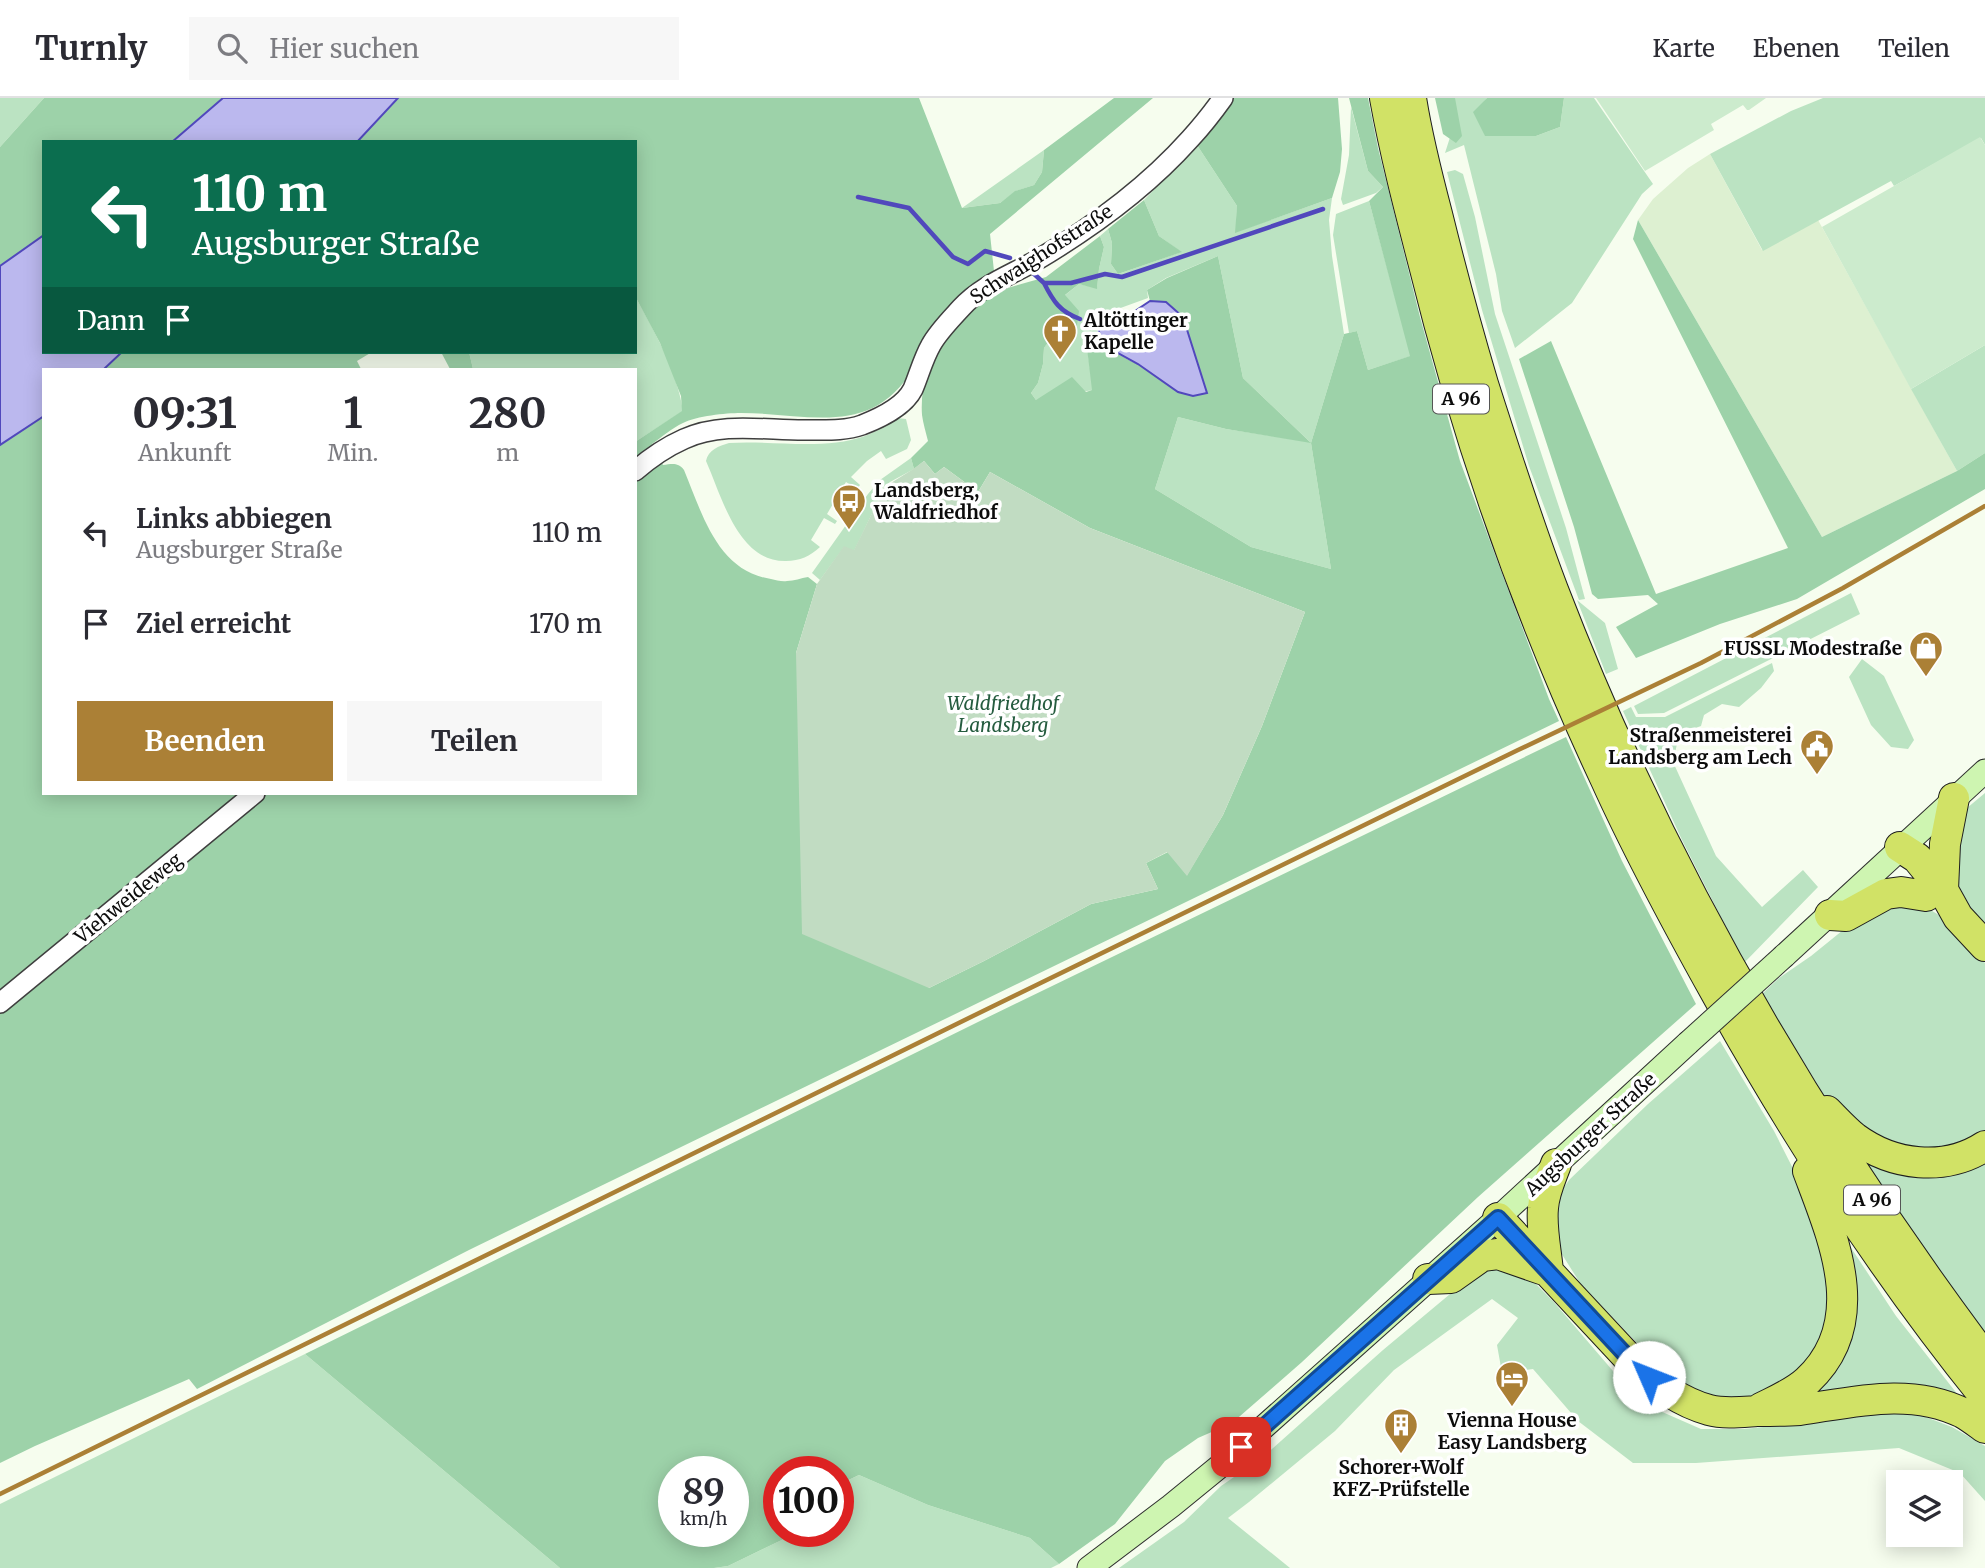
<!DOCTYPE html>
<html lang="de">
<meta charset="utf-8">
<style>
body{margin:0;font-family:Merriweather,serif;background:#f7f7f7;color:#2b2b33;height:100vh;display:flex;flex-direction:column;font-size:26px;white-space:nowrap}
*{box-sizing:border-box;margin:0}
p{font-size:23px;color:#7c7c81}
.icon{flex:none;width:38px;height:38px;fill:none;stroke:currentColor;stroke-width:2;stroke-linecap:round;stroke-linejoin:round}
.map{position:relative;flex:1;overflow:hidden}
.panel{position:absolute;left:42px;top:270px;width:595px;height:427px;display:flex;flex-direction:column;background:#fff;border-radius:0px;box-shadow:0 4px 18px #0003}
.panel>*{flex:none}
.top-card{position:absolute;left:42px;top:42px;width:595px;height:214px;border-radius:0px;box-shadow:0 4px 18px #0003;background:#0b6e4f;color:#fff;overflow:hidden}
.tools{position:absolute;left:1886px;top:1372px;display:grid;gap:14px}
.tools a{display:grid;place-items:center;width:77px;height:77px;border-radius:0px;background:#fff;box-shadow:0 4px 18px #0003;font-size:35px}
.speed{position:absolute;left:658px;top:1358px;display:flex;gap:14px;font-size:35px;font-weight:700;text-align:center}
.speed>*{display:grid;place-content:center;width:91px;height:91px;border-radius:50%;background:#fff;box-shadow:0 4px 18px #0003;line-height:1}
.speed small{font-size:18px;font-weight:400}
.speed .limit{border:10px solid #d22;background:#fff;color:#111}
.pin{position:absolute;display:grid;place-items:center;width:60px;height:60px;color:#fff;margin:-30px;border-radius:14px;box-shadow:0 4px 10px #0006}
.me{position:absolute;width:77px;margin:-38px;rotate:314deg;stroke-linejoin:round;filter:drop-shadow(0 0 5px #0008)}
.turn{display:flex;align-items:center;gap:24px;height:147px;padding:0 35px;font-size:32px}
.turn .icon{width:91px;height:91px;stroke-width:2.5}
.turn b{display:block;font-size:49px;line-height:60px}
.then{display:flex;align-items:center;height:66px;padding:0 35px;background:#0003;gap:14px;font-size:26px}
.eta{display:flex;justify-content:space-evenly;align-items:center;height:119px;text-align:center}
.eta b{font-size:42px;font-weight:700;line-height:49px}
.primary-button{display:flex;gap:14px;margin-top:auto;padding:14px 35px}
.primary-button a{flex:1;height:80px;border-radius:0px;background:#ab8036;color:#fff;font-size:28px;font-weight:700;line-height:80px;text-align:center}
.primary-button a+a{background:#f7f7f7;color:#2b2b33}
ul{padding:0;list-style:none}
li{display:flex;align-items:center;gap:21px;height:91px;padding:0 35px}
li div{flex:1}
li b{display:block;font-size:26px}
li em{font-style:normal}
header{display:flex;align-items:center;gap:42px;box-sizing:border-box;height:98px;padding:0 35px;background:#fff;border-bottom:2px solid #e1e1e2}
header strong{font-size:33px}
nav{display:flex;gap:38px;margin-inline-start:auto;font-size:24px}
.search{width:490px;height:63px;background:#f7f7f7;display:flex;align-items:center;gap:18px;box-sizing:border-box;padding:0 24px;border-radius:0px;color:#7c7c81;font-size:26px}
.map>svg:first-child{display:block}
.farmland{fill:#ddf0d1}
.green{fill:#bbe3c2}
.forest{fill:#9dd2a9;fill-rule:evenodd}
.cemetery{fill:#c1dcc2}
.pitch{fill:#ccebcd}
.water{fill:#bbb8ee;stroke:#5148bc;stroke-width:2}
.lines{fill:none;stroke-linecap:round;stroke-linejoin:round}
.stream{stroke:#5148bc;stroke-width:4.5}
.tertiary-casing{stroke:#3f3f3f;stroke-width:22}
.secondary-casing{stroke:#2e2e2e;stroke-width:25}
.motorway-casing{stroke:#1d1d1d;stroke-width:32}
.tertiary{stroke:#fff;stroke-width:19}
.secondary{stroke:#cef5b1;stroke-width:23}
.motorway{stroke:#d1e266;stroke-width:30}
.rail{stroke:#ab8036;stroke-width:4.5}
.secondary-bridge-casing{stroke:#2e2e2e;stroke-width:25;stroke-linecap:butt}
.secondary-bridge{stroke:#cef5b1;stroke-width:23}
.route-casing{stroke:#114b97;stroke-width:18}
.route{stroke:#1a73e8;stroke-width:12}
.labels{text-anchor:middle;stroke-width:7;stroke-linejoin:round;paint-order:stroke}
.shield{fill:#fff;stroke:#555;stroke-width:2}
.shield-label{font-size:18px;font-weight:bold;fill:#0c0c0c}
.street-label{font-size:19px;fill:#0c0c0c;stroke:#fff}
.poi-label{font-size:19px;font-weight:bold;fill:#0c0c0c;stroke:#fff;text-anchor:start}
.park-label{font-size:19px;font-style:italic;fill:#255c3f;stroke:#fff}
</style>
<header>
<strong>Turnly</strong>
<div class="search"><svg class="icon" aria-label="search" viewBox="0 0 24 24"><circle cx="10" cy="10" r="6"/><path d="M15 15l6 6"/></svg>Hier suchen</div>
<nav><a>Karte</a><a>Ebenen</a><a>Teilen</a></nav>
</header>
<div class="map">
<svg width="1985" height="1470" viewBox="0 0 1985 1470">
<rect width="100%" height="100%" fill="#f6fdee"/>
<path class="farmland" d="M 1710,56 L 1762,152 L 1818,122 L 1957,373 L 1822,439 L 1638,122 L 1653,101 L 1688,70 Z"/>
<path class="green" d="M 0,0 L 44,0 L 0,49 Z
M 1446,0 L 1487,0 L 1483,5 L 1485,38 L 1536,38 L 1560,29 L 1564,0 L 1594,0 L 1653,86 L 1642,96 L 1572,205 L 1515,250 L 1502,213 L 1496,176 L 1464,47 L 1445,55 L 1453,30 Z
M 1823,0 L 1985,0 L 1985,47 L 1981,40 L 1894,88 L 1891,83 L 1763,153 L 1710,56 L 1791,13 Z
M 1351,9 L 1368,73 L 1383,89 L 1376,95 L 1343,107 L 1341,101 L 1349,57 Z
M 1197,47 L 1237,108 L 1236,134 L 1332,100 L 1329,122 L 1332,158 L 1344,236 L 1311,345 L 1331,471 L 1251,449 L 1155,391 L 1178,319 L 1226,331 L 1310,344 L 1243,280 L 1218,158 L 1166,180 L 1147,192 L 1148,200 L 1104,216 L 1104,219 L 1097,225 L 1086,242 L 1093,292 L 1036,302 L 1031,295 L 1038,285 L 1043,266 L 1044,250 L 1051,239 L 1071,242 L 1064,198 L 1079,186 L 1097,190 L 1099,171 L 1104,149 L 1100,138 L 1108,131 L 1112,145 L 1111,166 L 1118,176 L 1181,154 L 1159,138 L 1144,102 Z
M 1044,52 L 1042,74 L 1034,87 L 1016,93 L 1000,105 L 962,110 Z
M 1455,72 L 1463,76 L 1475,119 L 1495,216 L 1566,430 L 1585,501 L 1579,502 L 1529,368 L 1482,212 L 1447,74 Z
M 1369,103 L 1411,258 L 1368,272 L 1357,233 L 1349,235 L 1333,137 L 1336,116 Z
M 635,198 C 654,233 677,272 683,313 L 635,344 L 635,271 L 473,271 L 469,254 L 635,254 Z
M 1985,247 L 1985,355 L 1957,373 L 1911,291 Z
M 898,320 L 906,321 L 911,342 L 907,351 L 886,361 L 881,353 L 867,363 L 851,379 L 860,387 L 857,391 L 846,384 L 827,416 L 837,423 L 835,426 L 824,420 L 811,442 L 820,449 C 810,458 800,463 786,463 C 738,464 722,399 706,363 C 708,352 719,348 729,345 C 773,342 822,353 865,338 C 876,334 888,326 898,320 Z
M 911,360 L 914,371 L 890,384 L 877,395 L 880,399 L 854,453 L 844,449 L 820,482 L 812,475 L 868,396 L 880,382 Z
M 1851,495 L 1860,516 L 1664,615 L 1638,616 L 1634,608 Z
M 1577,502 L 1605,525 L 1618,571 L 1606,576 Z
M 1862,561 L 1884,578 L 1914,642 L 1908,651 L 1891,649 L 1871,627 L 1849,579 Z
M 1772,565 L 1774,573 L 1761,590 L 1739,609 L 1722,606 L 1704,617 L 1701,628 L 1687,633 L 1677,646 L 1673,664 L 1716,758 L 1762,809 L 1803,772 L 1818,789 L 1744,865 L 1682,742 L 1623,613 L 1631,609 L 1636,619 L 1665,619 Z
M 1985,695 L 1985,831 L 1952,789 L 1949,765 L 1967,710 Z
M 1920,806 L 1946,821 L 1985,865 L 1985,1038 L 1971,1048 L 1906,1057 L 1833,1012 L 1762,896 L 1779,880 L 1811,858 L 1874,807 Z
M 1720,943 L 1774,1033 L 1809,1102 L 1835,1212 L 1812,1268 L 1753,1303 L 1735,1303 L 1692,1295 L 1671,1281 L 1580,1185 L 1553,1142 L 1556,1101 L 1569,1082 L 1648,1006 Z
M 1985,1056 L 1985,1237 L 1857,1059 Z
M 1836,1127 L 1896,1218 L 1962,1302 L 1802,1301 L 1825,1278 Z
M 1491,1169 L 1533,1183 L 1553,1203 L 1625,1287 L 1660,1313 L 1701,1331 L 1744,1331 L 1791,1326 L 1833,1319 L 1910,1313 L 1952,1329 L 1985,1348 L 1985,1403 L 1960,1375 L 1899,1350 L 1696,1365 L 1633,1365 L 1578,1323 L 1533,1271 L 1502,1275 L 1497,1247 L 1518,1220 L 1492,1201 L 1394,1272 L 1335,1333 L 1249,1404 L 1228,1420 L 1290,1470 L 1119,1470 L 1184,1424 L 1221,1388 L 1263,1359 L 1383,1252 L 1474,1176 Z
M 305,1256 L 560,1470 L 0,1470 L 0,1406 Z
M 859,1377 L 928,1407 L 1030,1440 L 1059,1466 L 1051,1470 L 714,1470 L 728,1468 L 788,1439 L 793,1433 L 838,1433 L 838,1387 Z"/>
<path class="forest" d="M 44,0 L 223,0 L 172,44 L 44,44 L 44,137 L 0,168 L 0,49 Z
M 398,0 L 919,0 L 962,110 L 1000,105 L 1015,93 L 1034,87 L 1042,74 L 1044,52 L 1114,0 L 1153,0 L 990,136 L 994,173 L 914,269 C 872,341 809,315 741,315 C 725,315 697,318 683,325 C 672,330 662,339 652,346 L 663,367 C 672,366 678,364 684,372 C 702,415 717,473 771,481 C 776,482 782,484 787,483 C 794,483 801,480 808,479 L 817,486 L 796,555 L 929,890 L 984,863 L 1091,806 L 1158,791 L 1146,765 L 1168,754 L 1187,777 L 1223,717 L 1262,628 L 1305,514 L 1090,430 L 990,374 L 978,394 L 944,369 L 935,376 L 924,363 L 914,371 L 911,360 L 928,343 C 926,335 923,325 922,317 C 918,260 960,220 1000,188 L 1004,191 L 1046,179 L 1100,138 L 1104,149 L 1099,171 L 1097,191 L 1079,186 L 1065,197 L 1079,213 L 1077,227 L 1071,242 L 1051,240 L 1044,250 L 1043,266 L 1038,285 L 1031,295 L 1036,302 L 1072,279 L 1086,294 L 1092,292 L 1086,242 L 1097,225 C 1098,230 1098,238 1101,242 C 1111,260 1185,285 1206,295 L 1195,262 L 1166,204 L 1150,203 L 1147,192 L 1167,180 L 1218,158 L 1243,280 L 1311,345 L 1344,236 L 1357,233 L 1368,272 L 1410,258 L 1369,103 L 1383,89 L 1368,73 L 1349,0 L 1368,0 L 1378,50 L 1420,219 L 1460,363 L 1549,601 L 1559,623 L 469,1152 L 197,1291 L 189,1281 L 35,1348 L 0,1365 L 0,347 L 44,318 L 44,695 L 635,695 L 635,344 L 682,313 L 681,298 L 660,245 L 635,198 L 635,44 L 357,44 ZM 1178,319 L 1226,331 L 1311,345 L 1331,471 L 1251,449 L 1155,391 Z
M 1228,0 L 1338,0 L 1342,51 L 1340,74 L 1332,100 L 1235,135 L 1237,108 L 1197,47 Z
M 1435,0 L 1455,0 L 1462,38 L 1456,45 L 1443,36 Z
M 1487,0 L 1564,0 L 1560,29 L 1536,38 L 1485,38 L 1473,14 Z
M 1144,102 L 1159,138 L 1182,154 L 1118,176 L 1111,166 L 1112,145 L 1108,131 Z
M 1638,122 L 1822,439 L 1957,373 L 1985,355 L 1985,391 L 1797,501 L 1720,526 L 1636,560 L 1616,529 L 1658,506 L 1648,497 L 1598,501 L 1592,496 L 1574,429 L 1519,261 L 1551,243 L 1656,496 L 1788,450 L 1633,141 Z
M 122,254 L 372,254 L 357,263 L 361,271 L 104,271 Z
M 441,254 L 469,254 L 473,271 L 450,271 Z
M 1566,639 L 1622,763 L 1696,906 L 1478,1099 L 1302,1264 L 1232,1325 L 1198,1340 L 1165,1363 L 1115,1426 L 1059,1466 L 1030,1440 L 928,1407 L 859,1377 L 838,1387 L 838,1374 L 779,1374 L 779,1433 L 793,1433 L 788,1439 L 728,1468 L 714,1470 L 560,1470 L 305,1256 L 980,923 ZM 674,1374 L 733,1374 L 733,1433 L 674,1433 Z"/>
<path class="cemetery" d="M 924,363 L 935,376 L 944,369 L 978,394 L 990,374 L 1090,430 L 1305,514 L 1262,628 L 1223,717 L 1187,778 L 1167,754 L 1146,765 L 1158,791 L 1091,806 L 984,863 L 929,890 L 802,836 L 796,555 L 817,486 L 844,448 L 854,452 L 880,399 L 877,395 C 892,383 909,375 924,363 Z"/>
<path class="pitch" d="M 1596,0 L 1766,0 L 1749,12 L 1747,12 L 1743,7 L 1711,26 L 1714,32 L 1645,73 Z
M 1980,39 L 1985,47 L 1985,247 L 1911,291 L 1822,129 Z"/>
<path class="water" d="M 223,0 L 398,0 L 357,44 L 172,44 Z
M 44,137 L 44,254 L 122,254 L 104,271 L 44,271 L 44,318 L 0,347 L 0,168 Z
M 1150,203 L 1166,204 L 1183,219 L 1207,295 L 1193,298 L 1178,294 L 1138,266 L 1114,253 L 1101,242 L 1097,225 L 1104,219 L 1132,215 Z"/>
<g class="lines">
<path class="stream" d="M 858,99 L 909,110 L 953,159 L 968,166 L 985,153 L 1010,160
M 1033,175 L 1044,185 L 1071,185 L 1105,176 L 1122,179 L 1323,111
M 1044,185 C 1053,203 1060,214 1080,221
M 1091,223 L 1097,225"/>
<g class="tertiary-casing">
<path id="tertiary" d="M 635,373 C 650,360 666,349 684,341 C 723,323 768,333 809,332 C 827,332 845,333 862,327 C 880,320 904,309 913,291 C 919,277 923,261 931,247 C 938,234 951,221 961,210 C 982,187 1011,177 1037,162 C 1091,130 1148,88 1190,41 C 1202,28 1213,14 1223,0
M 0,905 L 255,695"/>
</g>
<g class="secondary-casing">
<path id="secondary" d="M 1784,858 L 1985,673
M 1089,1470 L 1171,1408 L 1220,1368 L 1498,1120 L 1688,945"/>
</g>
<g class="motorway-casing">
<path id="motorway" d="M 1385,0 C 1395,55 1409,109 1423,163 C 1467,341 1528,516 1606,682 C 1639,755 1677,825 1716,895 C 1795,1037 1883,1173 1985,1299
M 1411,0 C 1417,39 1427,78 1437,116 C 1451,173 1466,229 1483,286 C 1505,355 1527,424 1553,492 C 1659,768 1808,1024 1985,1260
M 1900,749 L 1917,760 L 1943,792 L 1958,819 L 1985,848
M 1943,792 L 1945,746 L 1954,700
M 1830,817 L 1846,818 L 1886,796 L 1901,794 L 1926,798
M 1827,1013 C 1836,1022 1845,1032 1855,1040 C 1893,1068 1945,1074 1985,1048
M 1498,1120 L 1636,1268 C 1658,1287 1680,1304 1709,1312 C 1724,1316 1741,1314 1757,1313 C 1771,1313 1785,1313 1800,1312 C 1854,1304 1910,1289 1963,1315 C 1970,1319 1978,1325 1985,1330
M 1548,1173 C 1546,1152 1541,1130 1543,1110 C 1544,1094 1551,1080 1556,1066
M 1428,1181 L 1451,1180 L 1482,1158 L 1498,1156 L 1544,1172
M 1761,1310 C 1777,1302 1794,1295 1807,1283 C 1871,1224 1833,1140 1808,1073"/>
</g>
<use href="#tertiary" class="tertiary"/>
<use href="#secondary" class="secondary"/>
<use href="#motorway" class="motorway"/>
<path class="rail" d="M 0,1396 L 975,917 L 1518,652 L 1701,565 L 1843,490 L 1985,408"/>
<g class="secondary-bridge-casing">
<path id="secondary-bridge" d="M 1688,945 L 1784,858"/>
</g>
<use href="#secondary-bridge" class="secondary-bridge"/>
</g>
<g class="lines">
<g class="route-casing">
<path id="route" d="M 1241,1349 L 1498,1120 L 1636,1268 L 1649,1279"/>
</g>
<use href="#route" class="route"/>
</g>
<defs>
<g id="church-pin" transform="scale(1.75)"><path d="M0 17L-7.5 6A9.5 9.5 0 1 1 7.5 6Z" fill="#ab8036" stroke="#fff"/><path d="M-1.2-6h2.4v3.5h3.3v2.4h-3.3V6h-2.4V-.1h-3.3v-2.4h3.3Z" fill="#fff"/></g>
<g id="bus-pin" transform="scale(1.75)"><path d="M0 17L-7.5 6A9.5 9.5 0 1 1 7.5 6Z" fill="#ab8036" stroke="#fff"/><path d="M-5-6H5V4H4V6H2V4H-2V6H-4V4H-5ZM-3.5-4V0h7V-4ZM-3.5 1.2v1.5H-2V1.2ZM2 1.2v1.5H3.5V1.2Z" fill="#fff"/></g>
<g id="shop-pin" transform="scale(1.75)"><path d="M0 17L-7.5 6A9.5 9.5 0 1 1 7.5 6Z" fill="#ab8036" stroke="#fff"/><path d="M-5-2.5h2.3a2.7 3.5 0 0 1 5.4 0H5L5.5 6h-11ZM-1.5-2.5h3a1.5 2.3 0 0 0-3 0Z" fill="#fff"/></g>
<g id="civic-pin" transform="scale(1.75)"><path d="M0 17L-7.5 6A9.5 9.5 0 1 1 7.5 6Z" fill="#ab8036" stroke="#fff"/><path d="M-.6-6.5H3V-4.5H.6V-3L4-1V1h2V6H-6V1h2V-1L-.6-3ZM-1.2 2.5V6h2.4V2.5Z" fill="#fff"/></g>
<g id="hotel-pin" transform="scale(1.75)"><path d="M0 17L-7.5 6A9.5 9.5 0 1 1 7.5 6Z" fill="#ab8036" stroke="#fff"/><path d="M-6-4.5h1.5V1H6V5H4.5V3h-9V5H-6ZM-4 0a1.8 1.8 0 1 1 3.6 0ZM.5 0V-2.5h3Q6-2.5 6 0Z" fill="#fff"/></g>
<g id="building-pin" transform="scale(1.75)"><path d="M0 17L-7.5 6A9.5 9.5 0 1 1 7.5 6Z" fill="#ab8036" stroke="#fff"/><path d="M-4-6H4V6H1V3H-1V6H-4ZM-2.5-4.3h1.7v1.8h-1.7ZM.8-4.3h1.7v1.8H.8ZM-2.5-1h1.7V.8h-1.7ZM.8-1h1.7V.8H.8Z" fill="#fff"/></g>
</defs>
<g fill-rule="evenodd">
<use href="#church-pin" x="1060" y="233"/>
<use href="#bus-pin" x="849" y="403"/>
<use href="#shop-pin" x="1926" y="550"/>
<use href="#civic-pin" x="1817" y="648"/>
<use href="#hotel-pin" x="1512" y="1280"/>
<use href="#building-pin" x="1401" y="1327"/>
</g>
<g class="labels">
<g class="shield">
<rect x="1433" y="286.5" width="56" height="29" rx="5"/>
<rect x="1844" y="1087.5" width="56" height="29" rx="5"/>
</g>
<g class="shield-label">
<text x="1461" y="307">A 96</text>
<text x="1872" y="1108">A 96</text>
</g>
<g class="street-label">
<text transform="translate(1041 156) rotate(-33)" y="7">Schwaighofstraße</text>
<text transform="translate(128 800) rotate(-39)" y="7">Viehweideweg</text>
<text transform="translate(1590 1036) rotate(-43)" y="7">Augsburger Straße</text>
</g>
<g class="poi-label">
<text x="1084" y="229">Altöttinger<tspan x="1084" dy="22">Kapelle</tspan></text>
<text x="874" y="399">Landsberg,<tspan x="874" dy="22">Waldfriedhof</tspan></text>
<text x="1902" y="557" text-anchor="end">FUSSL Modestraße</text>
<text x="1792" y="644" text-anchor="end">Straßenmeisterei<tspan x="1792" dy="22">Landsberg am Lech</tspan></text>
<text x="1512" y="1329" text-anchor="middle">Vienna House<tspan x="1512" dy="22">Easy Landsberg</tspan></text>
<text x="1401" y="1376" text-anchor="middle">Schorer+Wolf<tspan x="1401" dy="22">KFZ-Prüfstelle</tspan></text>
</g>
<g class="park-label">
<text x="1003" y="612">Waldfriedhof<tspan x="1003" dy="22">Landsberg</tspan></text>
</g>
</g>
</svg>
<div class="tools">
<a><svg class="icon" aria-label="layers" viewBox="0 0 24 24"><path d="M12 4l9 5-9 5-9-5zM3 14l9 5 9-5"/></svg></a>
</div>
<div class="speed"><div>89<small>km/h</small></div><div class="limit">100</div></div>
<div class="pin" style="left:1241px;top:1349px;background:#d93025"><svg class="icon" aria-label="arrive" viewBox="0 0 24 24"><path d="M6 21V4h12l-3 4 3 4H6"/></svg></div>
<svg class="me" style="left:1649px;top:1279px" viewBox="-20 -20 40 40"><circle r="19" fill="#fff"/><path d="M0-13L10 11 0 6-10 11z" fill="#1a73e8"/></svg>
<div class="top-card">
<div class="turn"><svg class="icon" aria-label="left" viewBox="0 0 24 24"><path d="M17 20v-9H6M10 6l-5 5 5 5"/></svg><div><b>110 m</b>Augsburger Straße</div></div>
<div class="then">Dann<svg class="icon" aria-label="arrive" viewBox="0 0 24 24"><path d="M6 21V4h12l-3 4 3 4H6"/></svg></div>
</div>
<section class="panel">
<div class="eta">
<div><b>09:31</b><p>Ankunft</p></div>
<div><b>1</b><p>Min.</p></div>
<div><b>280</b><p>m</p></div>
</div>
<ul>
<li><svg class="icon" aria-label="left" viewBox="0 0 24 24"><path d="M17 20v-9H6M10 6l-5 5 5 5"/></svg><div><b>Links abbiegen</b><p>Augsburger Straße</p></div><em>110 m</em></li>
<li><svg class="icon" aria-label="arrive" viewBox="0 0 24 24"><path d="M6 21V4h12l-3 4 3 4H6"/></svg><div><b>Ziel erreicht</b></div><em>170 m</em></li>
</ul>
<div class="primary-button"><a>Beenden</a><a>Teilen</a></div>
</section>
</div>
